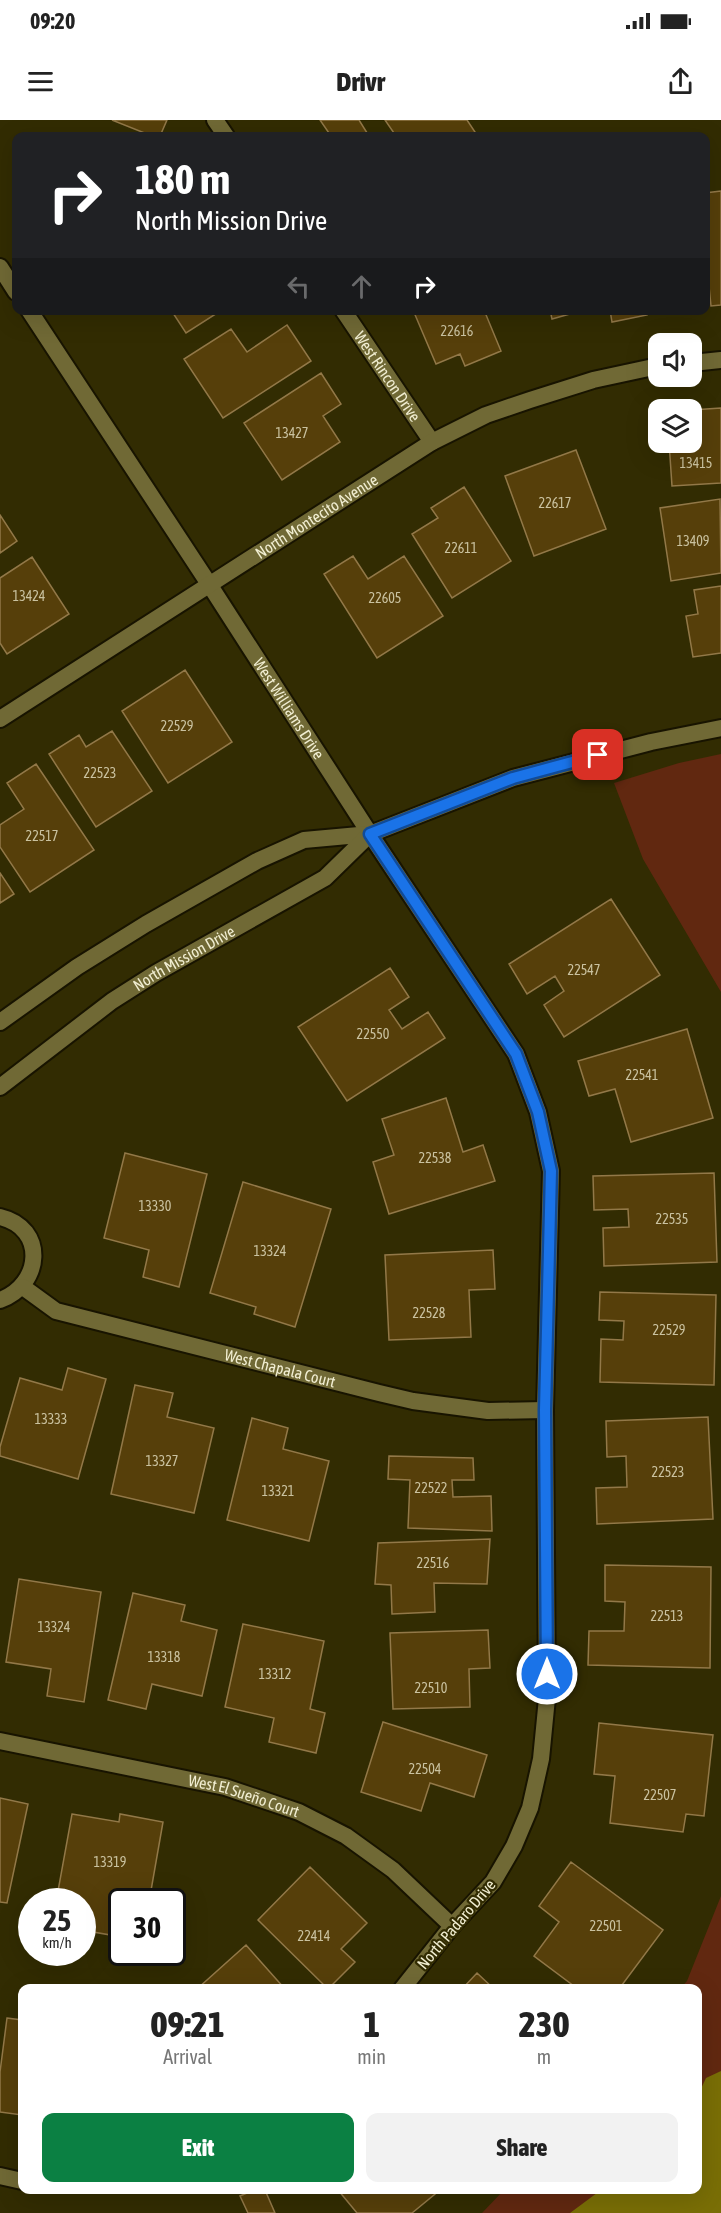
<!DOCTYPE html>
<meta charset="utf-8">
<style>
body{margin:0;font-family:"Asap Condensed",sans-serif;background:#f2f2f2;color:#222;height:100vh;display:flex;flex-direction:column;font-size:22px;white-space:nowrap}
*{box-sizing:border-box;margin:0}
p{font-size:20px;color:#767676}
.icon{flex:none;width:33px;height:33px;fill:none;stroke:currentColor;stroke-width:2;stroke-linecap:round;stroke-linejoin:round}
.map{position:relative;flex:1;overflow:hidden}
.side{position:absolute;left:18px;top:1864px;width:684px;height:210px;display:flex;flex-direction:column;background:#fff;border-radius:12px;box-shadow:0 6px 24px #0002}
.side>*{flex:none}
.hud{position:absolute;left:12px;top:12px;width:698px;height:183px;border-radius:12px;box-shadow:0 6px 24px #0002;background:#202124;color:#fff;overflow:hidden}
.fabs{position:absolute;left:648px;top:213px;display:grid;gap:12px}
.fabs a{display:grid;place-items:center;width:54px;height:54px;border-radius:12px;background:#fff;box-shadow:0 6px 24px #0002;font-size:30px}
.speed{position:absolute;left:18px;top:1768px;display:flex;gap:12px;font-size:30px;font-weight:700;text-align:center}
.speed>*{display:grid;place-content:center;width:78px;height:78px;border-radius:50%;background:#fff;box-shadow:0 6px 24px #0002;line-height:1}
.speed small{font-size:15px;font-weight:400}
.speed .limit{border:3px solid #111;border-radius:9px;background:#fff;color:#111}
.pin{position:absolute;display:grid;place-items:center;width:51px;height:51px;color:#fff;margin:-26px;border-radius:12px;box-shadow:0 3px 9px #0006}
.me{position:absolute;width:66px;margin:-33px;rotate:0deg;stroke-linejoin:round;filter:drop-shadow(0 0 4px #0008)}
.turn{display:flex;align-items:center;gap:21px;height:126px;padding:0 24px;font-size:27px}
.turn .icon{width:78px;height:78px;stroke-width:2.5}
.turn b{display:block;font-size:42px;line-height:51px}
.lanes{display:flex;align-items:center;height:57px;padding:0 24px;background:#0003;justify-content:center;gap:30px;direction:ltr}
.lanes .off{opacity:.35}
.eta{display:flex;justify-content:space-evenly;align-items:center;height:102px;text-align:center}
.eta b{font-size:36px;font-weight:800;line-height:42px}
.button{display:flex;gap:12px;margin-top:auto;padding:12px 24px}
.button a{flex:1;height:69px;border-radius:12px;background:#0b8043;color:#fff;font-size:24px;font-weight:800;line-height:69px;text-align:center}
.button a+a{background:#f2f2f2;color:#222}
.status{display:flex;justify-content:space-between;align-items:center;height:42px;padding:0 30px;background:#fff;direction:ltr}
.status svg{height:16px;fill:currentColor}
header{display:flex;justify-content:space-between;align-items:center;height:78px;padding:0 24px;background:#fff;font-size:27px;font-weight:800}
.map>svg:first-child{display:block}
.green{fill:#612810}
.water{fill:#796e06}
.building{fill:#563f0a;stroke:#927848;stroke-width:1.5}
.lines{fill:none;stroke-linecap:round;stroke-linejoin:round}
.service-casing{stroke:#181400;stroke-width:20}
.minor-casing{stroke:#181400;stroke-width:20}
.tertiary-casing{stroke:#181400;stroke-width:20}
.service{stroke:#706935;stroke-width:16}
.minor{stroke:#706935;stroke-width:16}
.tertiary{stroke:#706935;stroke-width:16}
.route-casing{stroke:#114b97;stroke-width:15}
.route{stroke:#1a73e8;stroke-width:10}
.labels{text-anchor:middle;stroke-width:4.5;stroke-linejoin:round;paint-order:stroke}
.number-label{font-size:14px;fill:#cac2a0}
.street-label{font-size:16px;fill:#f1eed2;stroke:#322c02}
</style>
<div class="status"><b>09:20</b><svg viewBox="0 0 49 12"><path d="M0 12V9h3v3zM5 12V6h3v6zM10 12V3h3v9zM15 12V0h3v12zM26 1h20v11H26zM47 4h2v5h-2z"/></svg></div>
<header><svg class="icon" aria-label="menu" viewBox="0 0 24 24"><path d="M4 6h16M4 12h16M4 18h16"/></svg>Drivr<svg class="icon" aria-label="share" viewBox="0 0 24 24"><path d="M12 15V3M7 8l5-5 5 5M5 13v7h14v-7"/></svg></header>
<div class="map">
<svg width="721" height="2093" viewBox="0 0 721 2093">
<rect width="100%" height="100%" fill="#322c02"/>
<path class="green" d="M 721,634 L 721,872 L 643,739 L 614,663 L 679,643 Z
M 721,1776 L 721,2093 L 482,2093 L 504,2070 L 698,2070 L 698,1869 L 680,1869 L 687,1861 Z"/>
<path class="water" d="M 721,1951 L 721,2093 L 570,2093 L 601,2070 L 698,2070 L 698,1975 L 706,1958 Z"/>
<path class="building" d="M 112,0 L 167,0 L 160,16 L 152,16 Z
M 320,0 L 359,0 L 369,16 L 331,16 Z
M 385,0 L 467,0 L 475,12 L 468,16 L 396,16 Z
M 721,71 L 721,185 L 711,186 L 705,127 L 705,73 Z
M 171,190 L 222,190 L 186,213 Z
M 413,190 L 484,190 L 501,231 L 465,246 L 460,234 L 436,244 Z
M 550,190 L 584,190 L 552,199 Z
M 610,190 L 646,190 L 647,195 L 612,202 Z
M 287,205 L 311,241 L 223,298 L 184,239 L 231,209 L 247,232 Z
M 321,253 L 341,284 L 323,296 L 340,322 L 282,360 L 244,303 Z
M 721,288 L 721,363 L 672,366 L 669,322 L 692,322 L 692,290 Z
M 576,330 L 606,409 L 534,436 L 505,356 Z
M 464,367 L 511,441 L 452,478 L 412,414 L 438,398 L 431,388 Z
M 720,379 L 721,453 L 671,461 L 660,388 Z
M 0,395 L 17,421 L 0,433 Z
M 353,436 L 368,459 L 404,436 L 443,496 L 377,538 L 324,454 Z
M 32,437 L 69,494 L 7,534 L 0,523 L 0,458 Z
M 721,466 L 721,533 L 693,537 L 686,496 L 698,494 L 694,470 Z
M 185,550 L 232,622 L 168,663 L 122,591 Z
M 112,611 L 152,671 L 96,707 L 49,634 L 79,615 L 86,627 Z
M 36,644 L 94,730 L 30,772 L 0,727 L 0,705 L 24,689 L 7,663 Z
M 0,753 L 14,774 L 0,783 Z
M 611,779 L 660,855 L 564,917 L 544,885 L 564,871 L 555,856 L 527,874 L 509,844 Z
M 390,848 L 409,877 L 389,890 L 402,909 L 428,892 L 445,918 L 347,981 L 298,907 Z
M 687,909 L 713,998 L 631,1022 L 615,969 L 589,976 L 578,941 Z
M 446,978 L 463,1032 L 483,1025 L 495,1061 L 389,1094 L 373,1042 L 394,1035 L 382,999 Z
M 125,1033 L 207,1054 L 179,1167 L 143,1157 L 149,1130 L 104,1118 Z
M 714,1053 L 717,1142 L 604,1146 L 603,1108 L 629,1107 L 628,1089 L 594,1090 L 593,1056 Z
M 243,1062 L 331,1089 L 295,1207 L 254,1194 L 256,1187 L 210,1173 Z
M 493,1130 L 495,1169 L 469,1170 L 471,1217 L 389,1220 L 385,1135 Z
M 600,1172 L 716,1175 L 714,1265 L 600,1262 L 601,1219 L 623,1220 L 624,1201 L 599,1200 Z
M 68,1248 L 106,1259 L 78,1359 L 0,1336 L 0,1327 L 20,1258 L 62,1270 Z
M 135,1265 L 173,1273 L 167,1297 L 214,1308 L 194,1393 L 111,1374 Z
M 708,1297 L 713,1399 L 597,1404 L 596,1368 L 627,1367 L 626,1336 L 607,1337 L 606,1301 Z
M 252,1298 L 288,1308 L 283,1329 L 329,1341 L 309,1421 L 227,1400 Z
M 389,1336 L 473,1338 L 474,1360 L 452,1360 L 453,1377 L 491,1376 L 492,1411 L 408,1408 L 410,1360 L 388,1359 Z
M 490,1419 L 487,1464 L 434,1463 L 435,1492 L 392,1494 L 391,1465 L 375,1464 L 378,1423 Z
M 605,1445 L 711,1447 L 710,1548 L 588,1545 L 589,1511 L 624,1511 L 625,1482 L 605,1481 Z
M 19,1459 L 101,1472 L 84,1582 L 47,1576 L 51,1549 L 6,1542 Z
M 133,1473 L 185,1485 L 181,1501 L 217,1510 L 202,1576 L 152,1564 L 146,1589 L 108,1580 Z
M 243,1504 L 324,1521 L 310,1589 L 325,1593 L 316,1633 L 269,1622 L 274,1598 L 225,1587 Z
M 488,1510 L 490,1548 L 469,1549 L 470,1587 L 393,1589 L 390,1513 Z
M 383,1602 L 487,1635 L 474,1677 L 430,1663 L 421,1691 L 361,1672 Z
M 599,1603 L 713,1615 L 704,1696 L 686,1694 L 683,1712 L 610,1703 L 615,1656 L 594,1654 Z
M 0,1678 L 28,1684 L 7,1783 L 0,1782 Z
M 72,1694 L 119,1702 L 120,1694 L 163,1702 L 149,1782 L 122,1782 L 122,1817 L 82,1810 L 82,1782 L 56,1782 Z
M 571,1742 L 663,1810 L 619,1869 L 578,1869 L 534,1836 L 559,1802 L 539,1786 Z
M 310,1747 L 367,1803 L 341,1829 L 355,1842 L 328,1869 L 258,1800 Z
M 246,1825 L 285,1869 L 197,1869 Z
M 477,1853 L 494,1869 L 462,1869 Z
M 7,1898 L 22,1900 L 22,1995 L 0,1992 L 0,1952 Z
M 254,2070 L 265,2070 L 275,2093 L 248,2093 L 240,2076 Z
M 338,2070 L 440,2070 L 412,2093 L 357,2093 Z"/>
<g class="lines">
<g class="service-casing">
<path id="service" d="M 0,147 L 16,172
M 29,190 L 209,464"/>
</g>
<g class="minor-casing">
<g id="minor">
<path d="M 215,0 L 226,16"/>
<path id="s1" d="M 343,190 L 432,322"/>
<path d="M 692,243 L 721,240"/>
<path id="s2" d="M 209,464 L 370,714 L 516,934 L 538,992 L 551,1051 L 545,1290 L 547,1578 L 541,1639 L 530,1688 L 514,1726 L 493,1762 L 452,1806 L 402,1869"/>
<path id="s3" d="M 0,599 L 432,322 L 486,295 L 530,280 L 593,260 L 658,246"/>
<path d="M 0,1097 C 47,1108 42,1165 0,1180"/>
<path id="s4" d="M 23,1167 L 56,1191 L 379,1273 L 413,1281 L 488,1291 L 545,1290"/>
<path id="s5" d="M 0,1621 L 225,1667 L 299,1692 L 346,1716 L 393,1750 L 452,1806"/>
<path d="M 0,2056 L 22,2061"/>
</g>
</g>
<g class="tertiary-casing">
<g id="tertiary">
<path d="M 0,902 L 77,847 L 146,804 L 257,741 L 304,720 L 370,714 L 513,658 L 651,622 L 721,608"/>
<path id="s6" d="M 0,967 L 112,881 L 156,853 L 325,758 L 370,714"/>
</g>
</g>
<use href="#service" class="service"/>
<use href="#minor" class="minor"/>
<use href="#tertiary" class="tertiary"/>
</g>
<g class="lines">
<g class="route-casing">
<path id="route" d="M 547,1554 L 545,1290 L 551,1051 L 538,992 L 516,934 L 370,714 L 513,658 L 598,635"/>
</g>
<use href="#route" class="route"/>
</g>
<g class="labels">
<g class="number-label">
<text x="457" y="216">22616</text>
<text x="292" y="318">13427</text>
<text x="696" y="348">13415</text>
<text x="555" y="388">22617</text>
<text x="693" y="426">13409</text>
<text x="461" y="433">22611</text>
<text x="29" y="481">13424</text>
<text x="385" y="483">22605</text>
<text x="177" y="611">22529</text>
<text x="100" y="658">22523</text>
<text x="42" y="721">22517</text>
<text x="584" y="855">22547</text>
<text x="373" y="919">22550</text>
<text x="642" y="960">22541</text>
<text x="435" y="1043">22538</text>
<text x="155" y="1091">13330</text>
<text x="672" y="1104">22535</text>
<text x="270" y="1136">13324</text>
<text x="429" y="1198">22528</text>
<text x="669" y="1215">22529</text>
<text x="51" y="1304">13333</text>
<text x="162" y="1346">13327</text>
<text x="668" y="1357">22523</text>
<text x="431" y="1373">22522</text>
<text x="278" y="1376">13321</text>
<text x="433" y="1448">22516</text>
<text x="667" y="1501">22513</text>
<text x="54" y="1512">13324</text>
<text x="164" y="1542">13318</text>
<text x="275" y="1559">13312</text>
<text x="431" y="1573">22510</text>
<text x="425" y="1654">22504</text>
<text x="660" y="1680">22507</text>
<text x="110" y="1747">13319</text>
<text x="606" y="1811">22501</text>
<text x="314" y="1821">22414</text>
</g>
<g class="street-label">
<text dy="6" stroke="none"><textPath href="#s1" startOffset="80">West Rincon Drive</textPath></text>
<text dy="6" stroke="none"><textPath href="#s3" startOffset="376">North Montecito Avenue</textPath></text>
<text dy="6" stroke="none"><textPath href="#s2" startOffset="148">West Williams Drive</textPath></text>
<text dy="6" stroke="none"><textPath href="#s6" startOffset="225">North Mission Drive</textPath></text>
<text dy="6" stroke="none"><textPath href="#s4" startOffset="272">West Chapala Court</textPath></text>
<text dy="6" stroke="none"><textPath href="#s5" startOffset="250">West El Sueño Court</textPath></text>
<text transform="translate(456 1804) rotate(-50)" y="6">North Padaro Drive</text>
</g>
</g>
</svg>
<div class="fabs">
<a><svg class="icon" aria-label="sound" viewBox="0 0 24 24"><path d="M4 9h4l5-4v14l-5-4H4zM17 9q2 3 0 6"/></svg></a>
<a><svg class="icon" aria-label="layers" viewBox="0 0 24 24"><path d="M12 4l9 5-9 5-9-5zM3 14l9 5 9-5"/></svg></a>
</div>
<div class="speed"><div>25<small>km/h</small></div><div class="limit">30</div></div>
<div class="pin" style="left:598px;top:635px;background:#d93025"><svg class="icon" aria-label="arrive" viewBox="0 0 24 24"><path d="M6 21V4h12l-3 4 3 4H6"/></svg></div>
<svg class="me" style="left:547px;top:1554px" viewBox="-20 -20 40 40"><circle r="17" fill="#1a73e8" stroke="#fff" stroke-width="3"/><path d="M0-11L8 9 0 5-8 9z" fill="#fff"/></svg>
<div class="hud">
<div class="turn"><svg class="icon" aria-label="right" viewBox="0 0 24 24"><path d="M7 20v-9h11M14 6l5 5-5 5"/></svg><div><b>180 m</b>North Mission Drive</div></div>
<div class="lanes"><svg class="icon off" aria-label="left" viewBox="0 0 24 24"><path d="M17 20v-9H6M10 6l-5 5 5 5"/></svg><svg class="icon off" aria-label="ahead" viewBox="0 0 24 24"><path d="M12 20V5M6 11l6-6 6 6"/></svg><svg class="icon" aria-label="right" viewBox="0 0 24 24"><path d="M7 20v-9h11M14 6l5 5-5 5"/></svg></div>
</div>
<section class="side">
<div class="eta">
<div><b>09:21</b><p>Arrival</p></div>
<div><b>1</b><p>min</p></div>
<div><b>230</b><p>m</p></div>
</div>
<div class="button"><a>Exit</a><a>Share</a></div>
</section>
</div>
